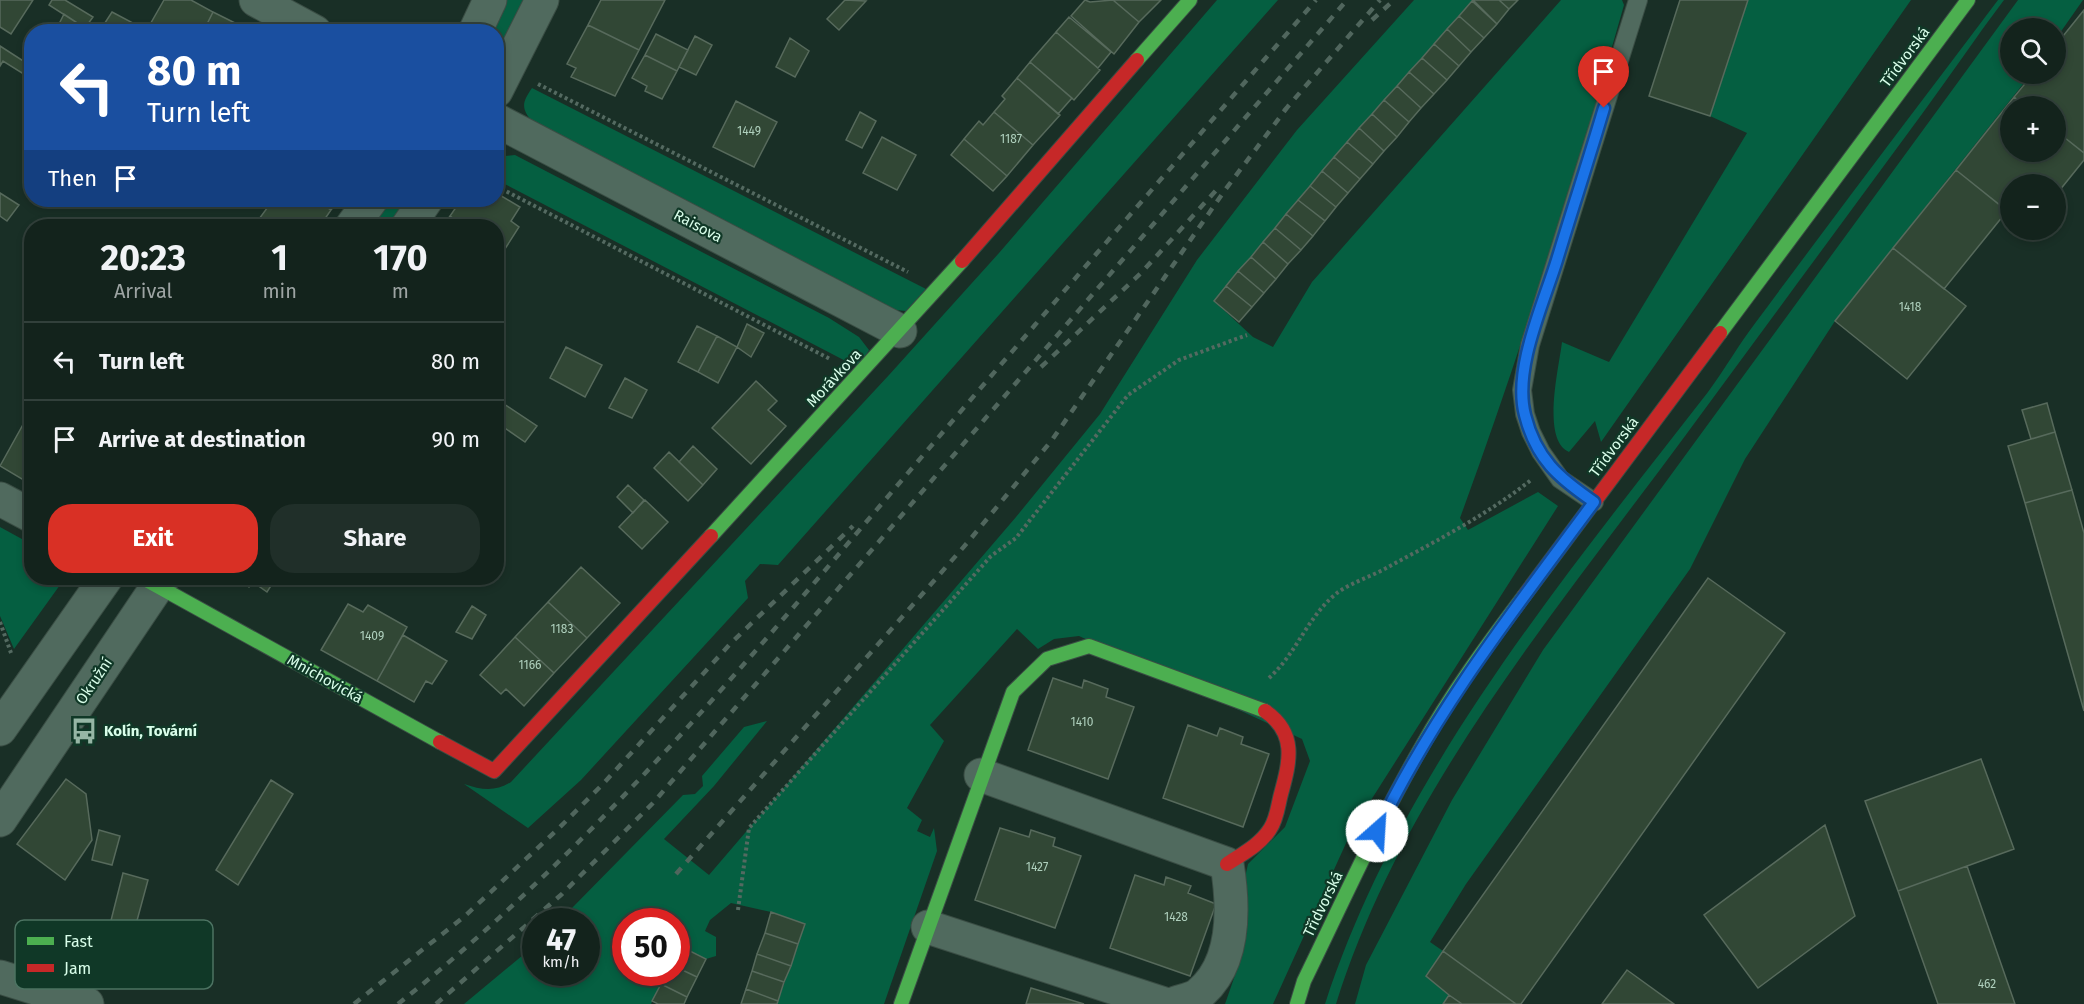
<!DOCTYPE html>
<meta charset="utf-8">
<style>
body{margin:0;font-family:"Fira Sans",sans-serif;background:#202f29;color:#f1f3f6;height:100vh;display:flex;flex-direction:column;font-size:22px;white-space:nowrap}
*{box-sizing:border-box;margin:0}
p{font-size:20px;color:#9da4a3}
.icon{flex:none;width:33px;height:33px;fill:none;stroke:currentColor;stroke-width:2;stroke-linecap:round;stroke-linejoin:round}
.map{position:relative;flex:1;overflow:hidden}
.drawer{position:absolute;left:24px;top:219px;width:480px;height:366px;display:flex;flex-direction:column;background:#13231c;border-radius:24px;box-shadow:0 3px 9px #0003,0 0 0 2px #32403b}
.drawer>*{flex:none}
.top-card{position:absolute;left:24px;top:24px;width:480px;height:183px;border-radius:24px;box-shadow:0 3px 9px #0003,0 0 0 2px #32403b;background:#1a4fa0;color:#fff;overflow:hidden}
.controls{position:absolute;left:2000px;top:18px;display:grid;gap:12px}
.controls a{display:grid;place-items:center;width:66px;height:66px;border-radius:50%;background:#13231c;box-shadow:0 3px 9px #0003,0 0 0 2px #32403b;font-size:30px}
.speed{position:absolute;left:522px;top:908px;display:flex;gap:12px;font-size:30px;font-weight:700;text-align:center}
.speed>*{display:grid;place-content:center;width:78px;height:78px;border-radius:50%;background:#13231c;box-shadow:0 3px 9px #0003,0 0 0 2px #32403b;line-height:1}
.speed small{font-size:15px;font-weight:400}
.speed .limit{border:9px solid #d22;background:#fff;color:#111}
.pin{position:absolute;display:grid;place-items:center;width:51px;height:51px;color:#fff;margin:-62px -26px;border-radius:50% 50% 50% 0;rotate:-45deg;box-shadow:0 0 6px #0007}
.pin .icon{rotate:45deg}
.me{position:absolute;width:66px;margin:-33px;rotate:26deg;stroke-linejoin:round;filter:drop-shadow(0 0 4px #0008)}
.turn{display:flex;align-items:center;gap:21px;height:126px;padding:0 24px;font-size:27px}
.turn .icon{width:78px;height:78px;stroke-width:2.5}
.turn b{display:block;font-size:42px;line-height:51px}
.then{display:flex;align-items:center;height:57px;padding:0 24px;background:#0003;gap:12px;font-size:22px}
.eta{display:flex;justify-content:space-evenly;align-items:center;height:102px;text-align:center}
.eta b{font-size:36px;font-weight:700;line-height:42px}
.cta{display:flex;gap:12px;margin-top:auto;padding:12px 24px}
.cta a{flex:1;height:69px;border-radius:24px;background:#d93025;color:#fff;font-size:24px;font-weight:700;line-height:69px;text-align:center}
.cta a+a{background:#202f29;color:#f1f3f6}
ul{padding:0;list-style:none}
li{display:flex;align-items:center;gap:18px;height:78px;padding:0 24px;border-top:2px solid #32403b}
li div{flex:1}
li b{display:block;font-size:22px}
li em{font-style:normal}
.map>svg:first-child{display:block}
.green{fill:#055f41}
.building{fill:#314735;stroke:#576a5c;stroke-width:1.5}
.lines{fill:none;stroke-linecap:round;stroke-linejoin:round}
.lane-casing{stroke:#3a4d44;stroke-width:20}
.street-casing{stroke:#3a4d44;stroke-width:35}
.fast-casing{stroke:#3a4d44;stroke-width:16}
.jam-casing{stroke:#3a4d44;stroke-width:16}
.path{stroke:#546a61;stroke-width:4;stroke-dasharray:3 3;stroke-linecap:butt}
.lane{stroke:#506a5e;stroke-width:18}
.street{stroke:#506a5e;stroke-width:33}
.fast{stroke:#4caf50;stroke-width:14}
.jam{stroke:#c62828;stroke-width:14}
.rail{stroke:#50665d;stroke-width:4.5;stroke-dasharray:8 8;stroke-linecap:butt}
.route-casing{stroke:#114b97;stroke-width:15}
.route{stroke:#1a73e8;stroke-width:10}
.labels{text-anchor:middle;stroke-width:4.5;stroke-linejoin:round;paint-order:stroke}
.number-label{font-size:12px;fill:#afd0bd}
.street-label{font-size:15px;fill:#d9feea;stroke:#103827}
.poi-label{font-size:15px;font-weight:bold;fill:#d9feea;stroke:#103827;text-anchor:start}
.key{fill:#103827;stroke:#4c7362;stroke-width:1.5}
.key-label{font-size:16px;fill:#d9feea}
</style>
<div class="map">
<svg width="2084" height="1004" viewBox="0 0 2084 1004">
<rect width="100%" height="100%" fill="#192f26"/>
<path class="green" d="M 506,0 L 534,0 L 497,70 L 496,32 L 489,32 Z
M 1217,0 L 1278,0 L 778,565 L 760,564 L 745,581 L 748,598 L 581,780 L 528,828 L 464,784 C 482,790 495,792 511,782 L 889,375 L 999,253 Z
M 1414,0 L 1473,0 L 1334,157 L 1214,301 L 1253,337 L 1273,347 L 1312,282 L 1561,0 L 1622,0 L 1624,5 C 1575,178 1522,349 1460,518 L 1468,530 L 1538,492 L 1558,506 L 1352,830 L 1273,1004 L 1225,1004 L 1241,958 L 1244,882 L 1248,864 L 1285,827 L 1310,761 L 1302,739 L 1079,636 L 1054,639 L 1038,649 L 1017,629 L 930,725 L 944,741 L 907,808 L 922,820 L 917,831 L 930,837 L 934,828 L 937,851 L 884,1004 L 777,1004 L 805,924 L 771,912 L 731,903 L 710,920 L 705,931 L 716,937 L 716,956 L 706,959 L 681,946 L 677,953 L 676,921 L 626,921 L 626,972 L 667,972 L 651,1004 L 464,1004 L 535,945 L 536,972 L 586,972 L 586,921 L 573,921 L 572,908 L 683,795 L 695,794 L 703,786 L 702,776 L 744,727 L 767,721 L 714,786 L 664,839 L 709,875 L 1016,517 L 1100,414 L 1197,260 L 1297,130 Z
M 1748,0 L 1911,0 L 1601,442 L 1595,421 L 1569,452 C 1541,440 1559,368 1562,342 L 1609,362 L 1747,133 L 1710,116 Z
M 1998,0 L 2004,0 C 1976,37 1950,76 1922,114 C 1844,220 1766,326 1688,432 C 1557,610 1403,790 1336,1004 L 1325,1004 C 1400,774 1562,580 1708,392 C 1725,369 1739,344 1756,322 C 1836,214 1917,107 1998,0 Z
M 2018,0 L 2083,0 L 2055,40 L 2055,28 L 2010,28 L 2010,74 L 2031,74 L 1835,321 L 1745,459 L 1690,569 L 1466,884 L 1430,942 L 1443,951 L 1426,976 L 1449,995 L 1443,1004 L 1355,1004 L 1366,965 L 1452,800 L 1543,650 Z
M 532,88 L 926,289 L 906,311 L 895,310 L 532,121 C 520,108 523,101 532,88 Z
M 515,155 L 829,318 L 859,337 L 869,350 L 859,368 L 497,180 L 496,157 Z
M 391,200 L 418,200 L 399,226 L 371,226 Z
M 0,527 L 31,544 L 32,578 L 65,578 L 14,649 L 0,616 Z"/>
<path class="building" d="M 0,0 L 33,0 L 11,34 L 0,27 Z
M 52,0 L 65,0 L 93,17 L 85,28 L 49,5 Z
M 164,0 L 191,0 L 213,12 L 203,32 L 154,32 L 148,28 Z
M 601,0 L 665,0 L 639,50 L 588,25 Z
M 845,0 L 866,1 L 839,30 L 827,19 Z
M 1085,0 L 1090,2 L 1113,0 L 1139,22 L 1114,54 L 1071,16 Z
M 1113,0 L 1161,0 L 1139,22 Z
M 1473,0 L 1499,0 L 1509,9 L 1497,24 Z
M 1499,0 L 1518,0 L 1509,9 Z
M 1680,0 L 1748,0 L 1710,116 L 1649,96 Z
M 1472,1 L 1497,24 L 1484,38 L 1459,16 Z
M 2084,10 L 2084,153 L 2055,130 L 2055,106 L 2026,106 L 2014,97 L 2033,74 L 2055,74 L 2055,46 Z
M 112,12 L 133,23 L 129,32 L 99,32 Z
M 213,12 L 253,32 L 203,32 Z
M 64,14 L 85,28 L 83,32 L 66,32 L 62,29 L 64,25 L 60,22 Z
M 1459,16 L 1484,38 L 1471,52 L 1447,29 Z
M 1069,17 L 1111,52 L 1098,68 L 1056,32 Z
M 588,25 L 639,50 L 615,96 L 571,77 L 576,68 L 567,64 Z
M 1447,29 L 1471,52 L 1459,66 L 1434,44 Z
M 1056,32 L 1100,70 L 1074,100 L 1030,62 Z
M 656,34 L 688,50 L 677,71 L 645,55 Z
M 695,36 L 712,45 L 696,75 L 679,67 Z
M 790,38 L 809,51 L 795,77 L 776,67 Z
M 1434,44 L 1459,66 L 1447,80 L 1422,58 Z
M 0,46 L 28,64 L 22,73 L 3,61 L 0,66 Z
M 645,55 L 677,71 L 662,99 L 645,91 L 647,86 L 632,78 Z
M 1422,58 L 1447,80 L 1434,94 L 1409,72 Z
M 1030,62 L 1072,98 L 1058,114 L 1017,78 Z
M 1409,72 L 1434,94 L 1421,108 L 1397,86 Z
M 1017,78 L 1060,115 L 1033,145 L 994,112 L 1005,99 L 1002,96 Z
M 1397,86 L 1421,108 L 1409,122 L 1384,100 Z
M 2014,97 L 2026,106 L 2010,106 L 2010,152 L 2055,152 L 2055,130 L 2084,153 L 2084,160 L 2055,196 L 2055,184 L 2010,184 L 2010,213 L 1956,170 Z
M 1384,100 L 1409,122 L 1397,137 L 1372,114 Z
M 736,101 L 777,122 L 754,167 L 713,147 Z
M 860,112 L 876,121 L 862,148 L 846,140 Z
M 994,112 L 1033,145 L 1007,176 L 964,139 L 979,121 L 983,125 Z
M 1372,114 L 1397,137 L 1384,151 L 1359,128 Z
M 1359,128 L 1384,151 L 1373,164 L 1347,142 Z
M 882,137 L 916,155 L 897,190 L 863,173 Z
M 964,139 L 1007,176 L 993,191 L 951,155 Z
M 1347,142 L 1373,164 L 1360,179 L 1334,157 Z
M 1334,157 L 1360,179 L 1348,193 L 1322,171 Z
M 1956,170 L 2007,211 L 1944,289 L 1893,248 Z
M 1322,171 L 1348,193 L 1336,207 L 1310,186 Z
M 1310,186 L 1336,207 L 1325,221 L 1298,200 Z
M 0,193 L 19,205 L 7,221 L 0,216 Z
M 498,194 L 520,207 L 511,221 L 519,227 L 503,252 L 496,248 L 496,226 L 465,226 L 450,216 L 461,200 L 496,200 Z
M 273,200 L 316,200 L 331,210 L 320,226 L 270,226 L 259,219 Z
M 316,200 L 339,200 L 331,210 Z
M 1298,200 L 1325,221 L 1313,236 L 1286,214 Z
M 1286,214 L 1313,236 L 1301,250 L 1275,228 Z
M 450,216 L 465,226 L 443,226 Z
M 1275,228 L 1301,250 L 1288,264 L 1263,242 Z
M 1263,242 L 1288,264 L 1276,279 L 1251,257 Z
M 1893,248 L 1966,306 L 1907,379 L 1835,321 Z
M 1251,257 L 1276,279 L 1264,293 L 1238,271 Z
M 1238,271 L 1264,293 L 1252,307 L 1226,286 Z
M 1226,286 L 1252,307 L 1239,322 L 1214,301 Z
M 747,324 L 764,333 L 751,357 L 737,347 Z
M 697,326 L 717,336 L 698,372 L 678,362 Z
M 717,336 L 737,347 L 718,383 L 698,372 Z
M 566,347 L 602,365 L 585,397 L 550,378 Z
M 625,378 L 647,390 L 632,418 L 609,408 Z
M 756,381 L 777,401 L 768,410 L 786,426 L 751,464 L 712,428 Z
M 2047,403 L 2055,432 L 2031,439 L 2022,410 Z
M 504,404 L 537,426 L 525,442 L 496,422 L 496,415 Z
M 30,412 L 32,413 L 32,485 L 0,466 Z
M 2055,432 L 2072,490 L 2025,503 L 2008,446 Z
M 693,446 L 717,469 L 703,485 L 679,462 Z
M 669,452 L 703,485 L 688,501 L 654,468 Z
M 628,485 L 644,500 L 633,513 L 617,497 Z
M 2072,490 L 2084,533 L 2084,711 L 2025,503 Z
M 645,500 L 668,522 L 642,549 L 619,527 Z
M 581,567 L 620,603 L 587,638 L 548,602 Z
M 236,578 L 276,578 L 267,592 L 253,582 L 249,587 Z
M 1708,578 L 1785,633 L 1521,1004 L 1516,1004 L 1443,951 Z
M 548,602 L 587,638 L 554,673 L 515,637 Z
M 348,604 L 363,612 L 368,605 L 407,627 L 377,681 L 321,650 Z
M 472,606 L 486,615 L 472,639 L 456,632 Z
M 403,635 L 447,661 L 432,684 L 426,681 L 414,702 L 377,681 Z
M 515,637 L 554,673 L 524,706 L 506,689 L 501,694 L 480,675 Z
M 1053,678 L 1082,688 L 1084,680 L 1108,689 L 1106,697 L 1134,707 L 1108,779 L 1028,750 Z
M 1188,725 L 1217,736 L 1220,728 L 1243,737 L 1241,744 L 1269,754 L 1243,827 L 1163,798 Z
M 1981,759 L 2014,849 L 1898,891 L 1865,801 Z
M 66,779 L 86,794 L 92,840 L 65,880 L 17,844 Z
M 271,780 L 293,794 L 238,885 L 216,870 Z
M 1825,825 L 1855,916 L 1758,988 L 1704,915 Z
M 1000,828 L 1029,837 L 1031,830 L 1055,838 L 1053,846 L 1081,856 L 1055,928 L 975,900 Z
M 99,830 L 120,836 L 112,865 L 92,860 Z
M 1967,866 L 2015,1004 L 1938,1004 L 1898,891 Z
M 123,873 L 148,880 L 135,928 L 147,931 L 137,974 L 100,964 Z
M 1135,875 L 1164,885 L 1166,877 L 1191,886 L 1188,893 L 1216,904 L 1190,976 L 1110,948 Z
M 771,912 L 805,924 L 798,944 L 765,933 Z
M 765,933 L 798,944 L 791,966 L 757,954 Z
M 680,946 L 706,959 L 697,977 L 676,967 L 676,953 Z
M 1443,951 L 1516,1004 L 1462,1004 L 1449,995 L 1426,976 Z
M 757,954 L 791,966 L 784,982 L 752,971 Z
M 676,967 L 697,977 L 687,997 L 661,984 L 667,972 L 676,972 Z
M 1627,970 L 1674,1004 L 1602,1004 Z
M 752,971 L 784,982 L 778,1001 L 746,989 Z
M 661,984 L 687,997 L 684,1004 L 658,1004 L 652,1001 Z
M 1031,988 L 1084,1004 L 1026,1004 Z
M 746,989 L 778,1001 L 777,1004 L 741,1004 Z
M 1449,995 L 1462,1004 L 1443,1004 Z"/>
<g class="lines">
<g class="lane-casing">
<path id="lane" d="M 1594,502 L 1560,479 L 1541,452 L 1531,432 L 1525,414 L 1522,390 L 1530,345 L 1638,0"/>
</g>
<g class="street-casing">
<path id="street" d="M 256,0 L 315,32
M 475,32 L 490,0
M 496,91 L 542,0
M 496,120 L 900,331
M 352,226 L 371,200
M 408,226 L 426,200
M 0,499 L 32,516
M 0,729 L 106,578
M 981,775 L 1227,864 C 1234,907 1236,964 1199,994 C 1193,999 1180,1001 1173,1004
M 0,820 L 163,578
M 928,927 L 1164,1004
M 0,977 L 87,1004"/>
</g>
<g class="fast-casing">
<path id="fast" d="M 1137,60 L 1190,0
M 1720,333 L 1968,0
M 711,536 L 962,261
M 143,578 L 440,742
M 901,1004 L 1013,692 L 1047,659 L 1089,646 L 1265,711
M 1297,1004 L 1304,981 C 1342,903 1378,823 1421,748 C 1451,694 1487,645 1524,596"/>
</g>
<g class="jam-casing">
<path id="jam" d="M 962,261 L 1137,60
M 1524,596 L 1720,333
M 440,742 L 494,771 L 711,536
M 1227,864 C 1242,854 1260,845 1270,829 C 1277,819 1278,805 1281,794 C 1290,761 1297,733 1265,711"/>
</g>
<path class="path" d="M 538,84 L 908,272
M 496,186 L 830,359
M 0,622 L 11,653
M 1269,678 C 1297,653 1307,617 1337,593 C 1352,582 1373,576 1390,566 C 1438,540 1488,514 1531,480
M 738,910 L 749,828 L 991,556 L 1016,538 L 1128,395 L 1179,360 L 1247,335"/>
<use href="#lane" class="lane"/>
<use href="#street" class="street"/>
<use href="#fast" class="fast"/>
<use href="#jam" class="jam"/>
<path class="rail" d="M 1372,20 L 1394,0
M 1284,111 L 1380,0
M 1041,367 L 1142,272 L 1220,186
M 676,874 L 968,542 L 1052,440 L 1225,190 L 1289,105
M 354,1004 L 465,916 L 559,828 L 603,784 L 731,643 L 853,526
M 398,1004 C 586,855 741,669 896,487 C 1035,324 1176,162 1316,0
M 436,1004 L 562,894 L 653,803 L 1347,0"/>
</g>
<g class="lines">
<g class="route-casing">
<path id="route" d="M 1377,831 C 1435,710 1515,609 1594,502 C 1559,478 1536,459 1525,415 C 1513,369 1543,305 1557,260 C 1572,210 1589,159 1604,108"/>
</g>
<use href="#route" class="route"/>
</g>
<defs>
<g id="bus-bare" transform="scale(2.07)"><path d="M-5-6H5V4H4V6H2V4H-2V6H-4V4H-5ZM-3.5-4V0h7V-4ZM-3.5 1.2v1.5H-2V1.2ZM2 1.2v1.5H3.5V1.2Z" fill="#96b6a5" stroke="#103827" stroke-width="2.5" paint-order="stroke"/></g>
</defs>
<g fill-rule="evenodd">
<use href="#bus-bare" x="84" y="731"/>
</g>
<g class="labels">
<g class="number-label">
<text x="749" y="135">1449</text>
<text x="1011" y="143">1187</text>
<text x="1910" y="311">1418</text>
<text x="562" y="633">1183</text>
<text x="372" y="640">1409</text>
<text x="530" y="669">1166</text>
<text x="1082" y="726">1410</text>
<text x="1037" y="871">1427</text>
<text x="1176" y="921">1428</text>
<text x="1987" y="988">462</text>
</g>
<g class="street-label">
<text transform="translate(1905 57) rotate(-53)" y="5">Třídvorská</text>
<text transform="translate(698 226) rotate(28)" y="5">Raisova</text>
<text transform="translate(834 378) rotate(-47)" y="5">Morávkova</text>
<text transform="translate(1614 447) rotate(-53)" y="5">Třídvorská</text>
<text transform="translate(325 679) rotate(29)" y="5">Mnichovická</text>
<text transform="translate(94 681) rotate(-56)" y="5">Okružní</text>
<text transform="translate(1323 904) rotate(-64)" y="5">Třídvorská</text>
</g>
<g class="poi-label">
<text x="104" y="736">Kolín, Tovární</text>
</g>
</g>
<rect x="15" y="920" width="198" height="69" rx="9" class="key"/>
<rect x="27" y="937" width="27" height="8" fill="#4caf50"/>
<rect x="27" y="964" width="27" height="8" fill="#c62828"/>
<g class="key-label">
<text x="64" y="947">Fast</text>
<text x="64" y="974">Jam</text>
</g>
</svg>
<div class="controls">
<a><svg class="icon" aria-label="search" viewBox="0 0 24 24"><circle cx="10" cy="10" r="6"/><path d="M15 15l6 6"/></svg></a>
<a>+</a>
<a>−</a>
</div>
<div class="speed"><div>47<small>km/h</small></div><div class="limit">50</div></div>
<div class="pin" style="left:1604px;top:108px;background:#d93025"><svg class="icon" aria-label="arrive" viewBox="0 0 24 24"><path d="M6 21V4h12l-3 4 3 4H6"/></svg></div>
<svg class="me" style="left:1377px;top:831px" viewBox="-20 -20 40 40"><circle r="19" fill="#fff"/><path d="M0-13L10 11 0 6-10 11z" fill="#1a73e8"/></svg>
<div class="top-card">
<div class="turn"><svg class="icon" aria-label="left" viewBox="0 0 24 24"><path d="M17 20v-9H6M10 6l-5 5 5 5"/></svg><div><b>80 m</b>Turn left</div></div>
<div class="then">Then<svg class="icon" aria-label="arrive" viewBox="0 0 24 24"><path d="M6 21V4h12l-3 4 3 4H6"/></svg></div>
</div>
<section class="drawer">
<div class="eta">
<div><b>20:23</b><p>Arrival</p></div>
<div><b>1</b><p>min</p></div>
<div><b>170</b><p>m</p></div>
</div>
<ul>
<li><svg class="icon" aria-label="left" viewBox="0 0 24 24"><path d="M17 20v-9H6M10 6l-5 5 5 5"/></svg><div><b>Turn left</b></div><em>80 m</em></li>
<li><svg class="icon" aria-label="arrive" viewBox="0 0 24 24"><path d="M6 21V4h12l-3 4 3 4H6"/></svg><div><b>Arrive at destination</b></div><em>90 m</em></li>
</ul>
<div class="cta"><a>Exit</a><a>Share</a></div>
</section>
</div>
